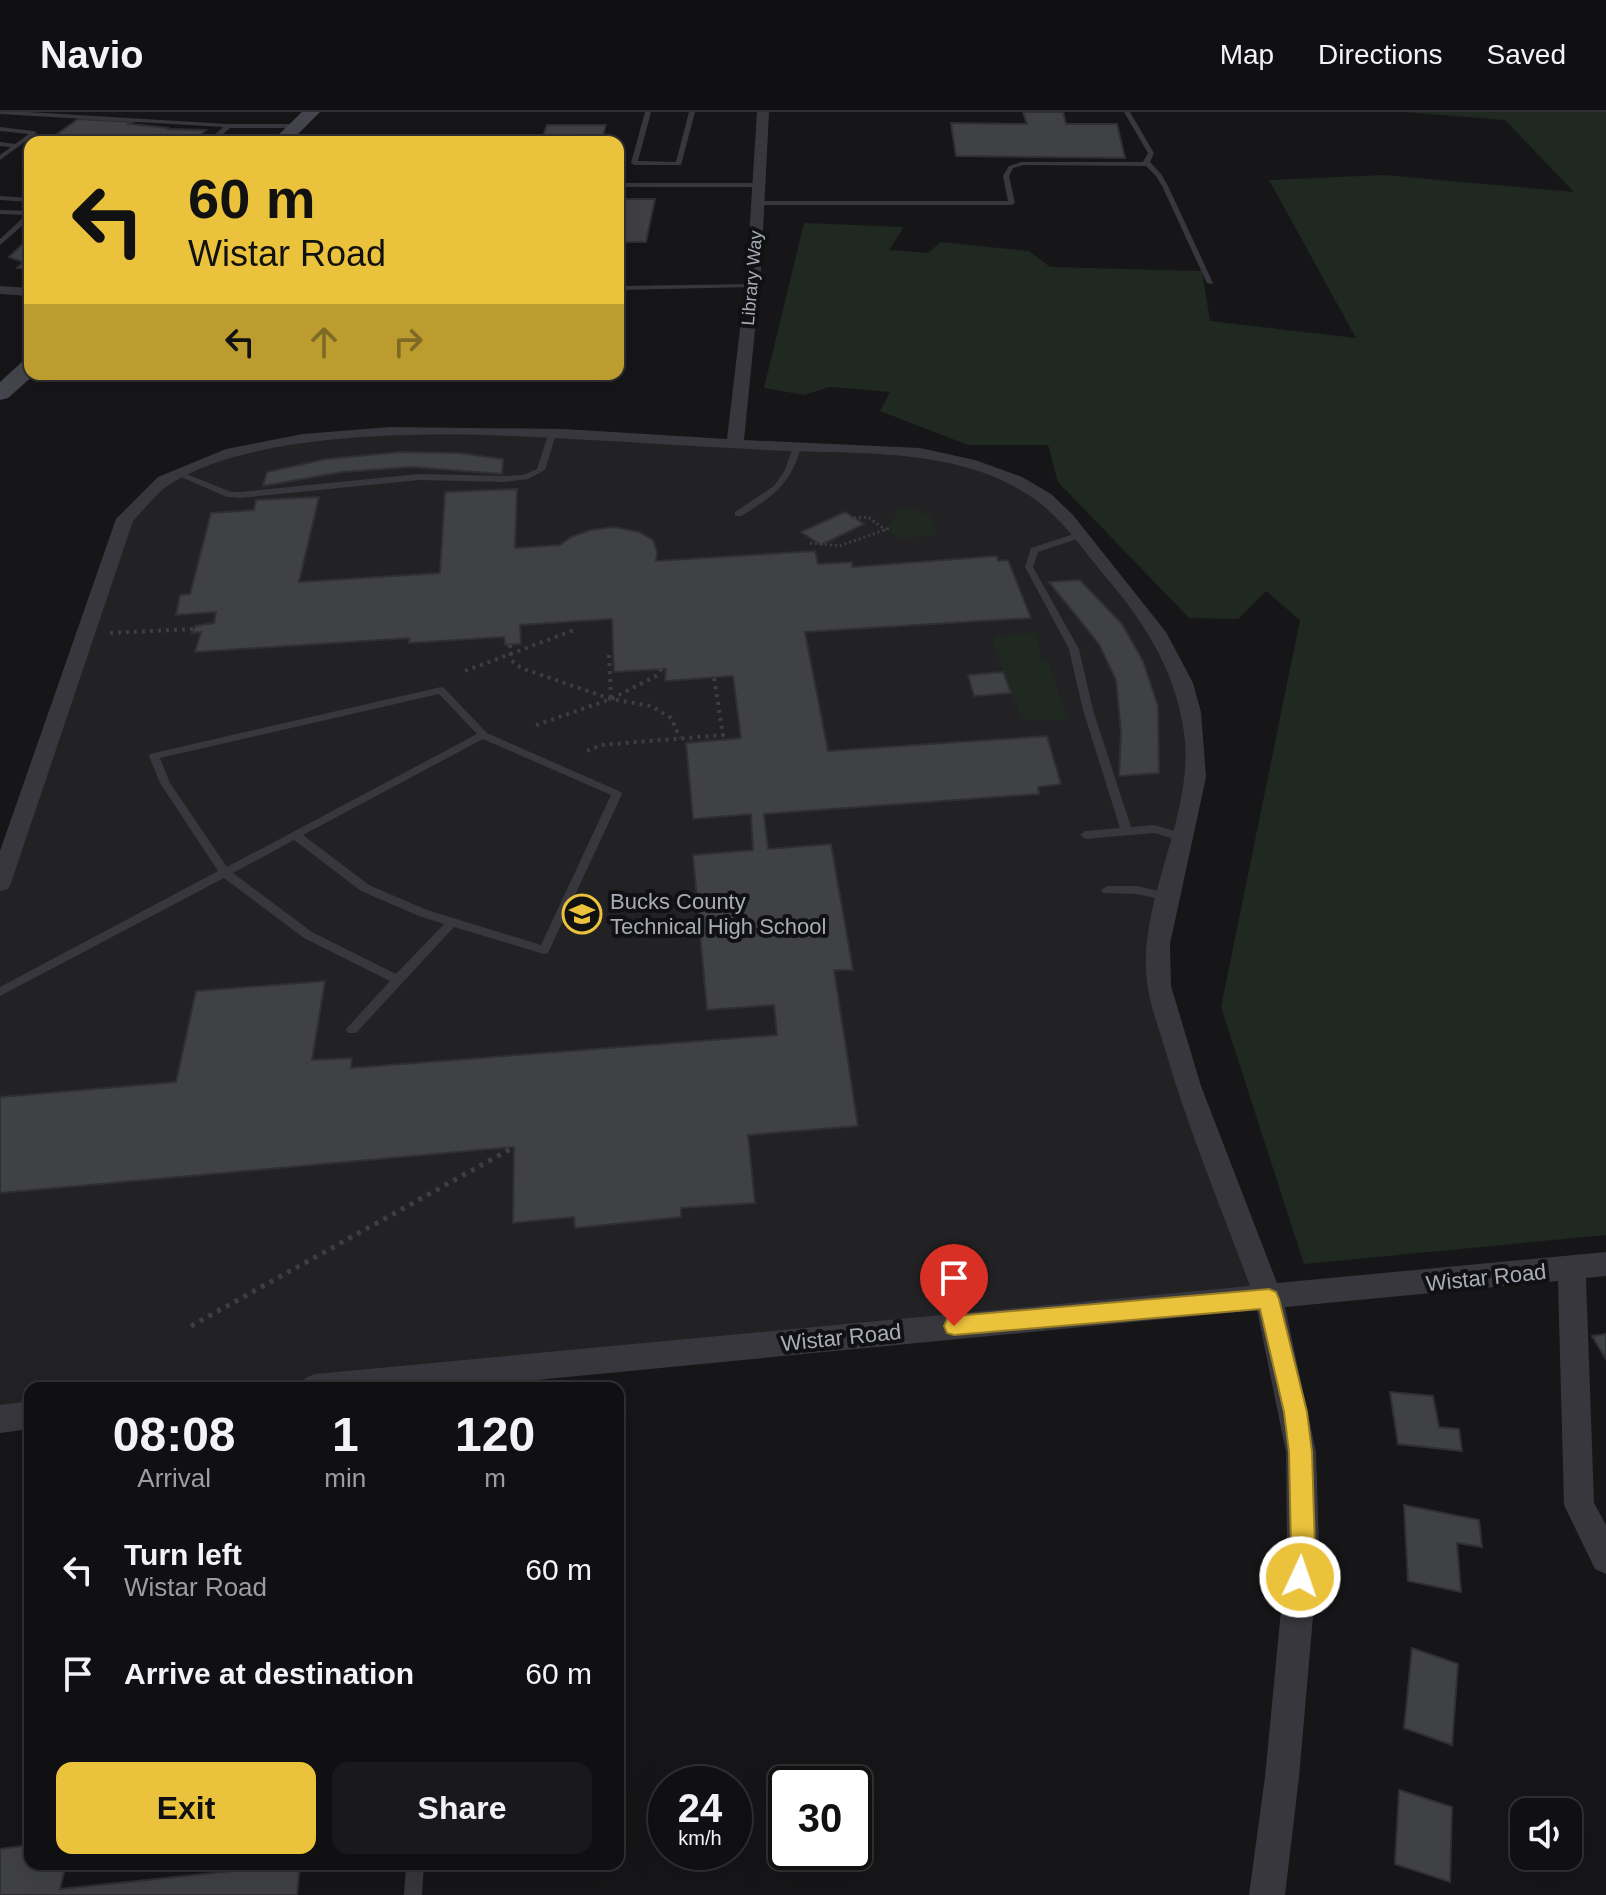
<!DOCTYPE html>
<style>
body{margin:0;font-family:Arial,sans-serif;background:#19191b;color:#f1f3f6;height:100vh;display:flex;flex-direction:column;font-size:30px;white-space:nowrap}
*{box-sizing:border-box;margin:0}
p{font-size:26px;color:#9c9d9f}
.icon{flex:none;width:44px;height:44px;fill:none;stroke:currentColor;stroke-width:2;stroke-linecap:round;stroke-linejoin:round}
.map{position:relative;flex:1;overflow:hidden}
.drawer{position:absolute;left:24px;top:1270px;width:600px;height:488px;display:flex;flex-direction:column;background:#101012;border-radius:16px;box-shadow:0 8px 32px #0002,0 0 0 2px #303032}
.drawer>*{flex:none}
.banner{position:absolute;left:24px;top:24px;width:600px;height:244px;border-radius:16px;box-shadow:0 8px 32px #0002,0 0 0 2px #303032;background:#ebc23b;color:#111;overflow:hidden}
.tools{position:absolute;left:1510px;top:1686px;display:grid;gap:16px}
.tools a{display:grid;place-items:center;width:72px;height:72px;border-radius:16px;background:#101012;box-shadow:0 8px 32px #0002,0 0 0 2px #303032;font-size:40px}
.speed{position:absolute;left:648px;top:1654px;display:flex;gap:16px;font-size:40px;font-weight:700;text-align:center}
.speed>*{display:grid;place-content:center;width:104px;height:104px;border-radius:50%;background:#101012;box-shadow:0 8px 32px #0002,0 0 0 2px #303032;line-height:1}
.speed small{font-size:20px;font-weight:400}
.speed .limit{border:4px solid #111;border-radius:12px;background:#fff;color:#111}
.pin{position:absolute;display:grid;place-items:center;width:68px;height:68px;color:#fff;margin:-82px -34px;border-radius:50% 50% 50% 0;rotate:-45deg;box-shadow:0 0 8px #0007}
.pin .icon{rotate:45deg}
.me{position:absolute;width:88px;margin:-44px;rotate:3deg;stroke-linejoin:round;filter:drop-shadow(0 0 6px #0008)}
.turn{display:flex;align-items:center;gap:28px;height:168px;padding:0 32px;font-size:36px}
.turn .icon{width:104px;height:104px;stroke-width:2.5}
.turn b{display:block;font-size:56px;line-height:68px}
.lanes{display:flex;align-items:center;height:76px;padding:0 32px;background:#0003;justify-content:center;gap:40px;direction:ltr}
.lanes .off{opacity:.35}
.eta{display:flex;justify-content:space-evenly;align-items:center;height:136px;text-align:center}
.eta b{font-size:48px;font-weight:800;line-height:56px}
.primary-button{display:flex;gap:16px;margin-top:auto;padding:16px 32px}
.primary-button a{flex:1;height:92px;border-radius:16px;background:#ebc23b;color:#111;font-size:32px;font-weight:800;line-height:92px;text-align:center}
.primary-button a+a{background:#19191b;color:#f1f3f6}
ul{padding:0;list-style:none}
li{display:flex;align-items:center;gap:24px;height:104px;padding:0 32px}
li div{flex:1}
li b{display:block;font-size:30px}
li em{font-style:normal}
header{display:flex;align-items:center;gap:48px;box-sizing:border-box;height:112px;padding:0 40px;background:#101012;border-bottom:2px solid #303032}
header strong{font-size:38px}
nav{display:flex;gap:44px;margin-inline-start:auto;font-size:28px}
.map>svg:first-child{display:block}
.built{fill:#222225}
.green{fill:#202822}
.building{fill:#404145;stroke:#303034;stroke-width:2}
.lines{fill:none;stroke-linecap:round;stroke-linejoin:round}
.path-far2{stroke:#3d3e44;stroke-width:3;stroke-dasharray:2 3;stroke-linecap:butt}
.path-far1{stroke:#3d3e44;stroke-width:4;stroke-dasharray:3 5;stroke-linecap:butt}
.path{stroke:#3d3e44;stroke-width:5;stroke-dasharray:4 6;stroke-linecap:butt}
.lane{fill:#37373d;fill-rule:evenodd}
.street{fill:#37373d;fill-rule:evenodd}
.secondary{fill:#45464d;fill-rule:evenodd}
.route{fill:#ebc23b;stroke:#997e26;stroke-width:2}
.labels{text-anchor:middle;stroke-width:8;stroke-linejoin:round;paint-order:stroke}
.far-street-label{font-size:18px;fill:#a8acb7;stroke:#111113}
.poi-label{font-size:22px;fill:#a8acb7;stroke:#111113;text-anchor:start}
.street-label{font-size:22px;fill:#a8acb7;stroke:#111113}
</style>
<header>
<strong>Navio</strong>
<nav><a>Map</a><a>Directions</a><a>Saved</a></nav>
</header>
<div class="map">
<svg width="1606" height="1783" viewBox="0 0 1606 1783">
<rect width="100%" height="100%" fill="#161618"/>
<path class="built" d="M 469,318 L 949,346 L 1045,387 L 1155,513 L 1197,639 L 1159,874 L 1269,1187 L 334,1276 L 30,1276 L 30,1305 L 0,1308 L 0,771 L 125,407 L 198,350 L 314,327 Z"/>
<path class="green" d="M 1404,0 L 1606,0 L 1606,1123 L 1304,1152 L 1221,895 L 1300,508 L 1266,479 L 1238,507 L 1189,506 L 1058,370 L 1048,333 L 968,333 L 880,299 L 890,280 L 829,275 L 804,283 L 764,276 L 804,111 L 904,115 L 889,138 L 928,141 L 941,130 L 1029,139 L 1050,155 L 1202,159 L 1210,209 L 1356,226 L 1269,68 L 1384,63 L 1574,80 L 1505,8 Z
M 904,397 L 914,397 L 930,404 L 938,424 L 897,426 L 897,422 L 892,422 L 889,414 L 898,399 Z
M 1036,521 L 1042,549 L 1048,549 L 1068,608 L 1022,607 L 994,536 L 994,524 Z"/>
<path class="building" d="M 1023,0 L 1063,0 L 1066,12 L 1117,12 L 1125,46 L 956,44 L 951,11 L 1027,12 Z
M 78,7 L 133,10 L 129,12 L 169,16 L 166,17 L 206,18 L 193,30 L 46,30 Z
M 547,13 L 606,13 L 601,30 L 541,30 Z
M 618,87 L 655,87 L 646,130 L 618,130 Z
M 30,125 L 30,157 L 17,156 L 23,150 L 9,145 Z
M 400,340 L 459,341 L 503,347 L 502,362 L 412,355 L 342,360 L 263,374 L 267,360 L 326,347 Z
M 517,377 L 515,436 L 560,433 L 571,425 L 591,418 L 614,415 L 639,420 L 653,428 L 657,440 L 656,449 L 815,439 L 818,452 L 852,450 L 852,455 L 997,444 L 998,449 L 1008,448 L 1031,506 L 805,520 L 828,639 L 1047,624 L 1061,672 L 1038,675 L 1039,682 L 764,702 L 768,737 L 831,732 L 853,858 L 834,858 L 858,1014 L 748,1023 L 755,1091 L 681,1096 L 681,1105 L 575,1116 L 574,1105 L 513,1111 L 514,1035 L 0,1081 L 0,985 L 176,970 L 196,879 L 325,869 L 312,948 L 352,946 L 351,956 L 777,923 L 774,893 L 707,898 L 693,743 L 753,738 L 751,702 L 693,707 L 686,631 L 741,626 L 733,564 L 665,569 L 666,557 L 614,560 L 612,507 L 520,513 L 521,532 L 505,533 L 504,525 L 409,531 L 409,526 L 195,540 L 201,520 L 192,521 L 195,514 L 214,511 L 216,500 L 176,503 L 180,483 L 190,482 L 211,401 L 254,398 L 256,388 L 319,385 L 299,470 L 440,461 L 445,380 Z
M 845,400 L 864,412 L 821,433 L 801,420 Z
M 1080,468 L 1122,512 L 1143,549 L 1158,594 L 1159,661 L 1119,664 L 1121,620 L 1116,568 L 1099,532 L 1049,470 Z
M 1003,560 L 1011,581 L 974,584 L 968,563 Z
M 1606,1222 L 1606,1247 L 1592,1224 Z
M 1390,1280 L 1433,1284 L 1439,1315 L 1459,1317 L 1462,1339 L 1398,1332 Z
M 1404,1393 L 1479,1408 L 1482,1435 L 1457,1431 L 1461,1480 L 1408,1469 Z
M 1412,1536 L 1458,1552 L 1452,1633 L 1404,1616 Z
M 1399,1678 L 1452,1695 L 1450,1770 L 1395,1752 Z
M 30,1733 L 30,1752 L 66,1752 L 60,1777 L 300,1752 L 297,1783 L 0,1783 L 0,1737 Z"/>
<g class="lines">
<path class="path-far2" d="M 854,406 L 868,405 L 886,418
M 810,431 L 839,434 L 890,416"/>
<path class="path-far1" d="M 110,521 L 194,517
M 510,533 L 511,548 L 521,556 L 611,587 L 651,594 L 671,606 L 680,626
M 609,543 L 611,587
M 465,559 L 577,517
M 536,613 L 611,587 L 658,563 L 661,557
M 587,639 L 601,633 L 723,623 L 714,566"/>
<path class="path" d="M 191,1214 L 514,1035"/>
<path class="lane" d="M 0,0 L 28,0 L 228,12 L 297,12 L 300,14 L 297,16 L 230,16 L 214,30 L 207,30 L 223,15 L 0,2 Z
M 645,0 L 651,0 L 638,49 L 676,50 L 689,0 L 695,0 L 681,53 L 634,53 L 631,51 Z
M 1124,0 L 1130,0 L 1154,41 L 1150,50 L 1161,62 L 1168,74 L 1213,171 L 1212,172 L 1207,171 L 1162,74 L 1156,64 L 1146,54 L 1024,53 L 1013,56 L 1009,64 L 1015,91 L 1012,93 L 758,93 L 755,91 L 758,89 L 1008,89 L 1003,64 L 1009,54 L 1021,50 L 1143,50 L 1148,41 Z
M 0,15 L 34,19 L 37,21 L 0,48 L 0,43 L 11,35 L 0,34 L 0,30 L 15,32 L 29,22 L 0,19 Z
M 618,71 L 759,71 L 762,73 L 759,75 L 618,75 Z
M 0,84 L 30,86 L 30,90 L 0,88 Z
M 0,98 L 30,99 L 30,107 L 0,133 L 0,127 L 26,103 L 0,102 Z
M 755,172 L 755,174 L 753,175 L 618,178 L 618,174 Z
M 549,320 L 556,322 L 545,358 L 528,367 L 505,370 L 419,368 L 240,386 L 227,385 L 172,361 L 179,359 L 231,380 L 240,380 L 419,362 L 505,364 L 523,363 L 537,357 Z
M 794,333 L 801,335 C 790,373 774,384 741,404 L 735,404 L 735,400 L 774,374 L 784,360 Z
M 1080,420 L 1083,421 L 1083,425 L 1038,440 L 1033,455 L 1079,537 L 1093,598 L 1131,715 L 1154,713 L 1186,722 L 1187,725 L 1186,728 L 1182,729 L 1154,721 L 1085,727 L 1080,723 L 1085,719 L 1120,716 L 1083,598 L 1069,537 L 1025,455 L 1031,436 Z
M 441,575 L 444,576 L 487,621 L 621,680 L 622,682 L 548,841 L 544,842 L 454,815 L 356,921 L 348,921 L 346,918 L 348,915 L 390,869 L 304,826 L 224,766 L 0,884 L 0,875 L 218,759 L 160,671 L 149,644 L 150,642 ZM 439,582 L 477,622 L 227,755 L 170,671 L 160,646 ZM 483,627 L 611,683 L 541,833 L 427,798 L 369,773 L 303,723 ZM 294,728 L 361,779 L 419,804 L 444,812 L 396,862 L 312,820 L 233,761 Z
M 1107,774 L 1137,774 L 1172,782 L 1174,785 L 1168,789 L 1137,782 L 1103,781 L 1101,778 Z
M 406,1752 L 424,1752 L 422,1783 L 404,1783 Z"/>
<path class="street" d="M 757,0 L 769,0 L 761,158 L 744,328 L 920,336 L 975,348 L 1022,365 L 1051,382 L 1073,403 L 1166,520 L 1193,571 L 1201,600 L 1206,665 L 1170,832 L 1171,874 L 1201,974 L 1277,1171 L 1606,1140 L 1606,1164 L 1586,1166 L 1594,1391 L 1606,1413 L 1606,1462 L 1595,1457 L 1564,1393 L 1558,1169 L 1285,1195 L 1316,1340 L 1319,1436 L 1299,1665 L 1285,1783 L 1249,1783 L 1265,1665 L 1287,1436 L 1286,1340 L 1257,1198 L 454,1276 L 300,1276 L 305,1266 L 315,1262 L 1250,1174 C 1221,1095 1188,1017 1165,937 C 1159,917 1151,896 1148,876 C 1134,798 1192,710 1185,629 C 1179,567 1149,516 1109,469 C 1082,437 1059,400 1022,379 C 947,334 851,343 767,338 C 701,335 636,330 570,327 C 463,320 263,314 172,371 C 157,380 145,397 133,409 L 11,771 L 8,777 L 0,779 L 0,739 L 116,407 L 158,365 L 226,337 L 303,322 L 390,315 L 564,317 L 727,327 L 747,158 Z
M 0,174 L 30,176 L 30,184 L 0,182 Z
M 30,1289 L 30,1317 L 0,1321 L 0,1293 Z"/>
<path class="secondary" d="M 302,0 L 320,0 L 290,30 L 271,30 Z
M 30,249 L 30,262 L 35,262 L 8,286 L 0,288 L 0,270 L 22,250 Z"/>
</g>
<path class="route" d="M 1269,1177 L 1276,1180 L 1279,1187 L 1307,1300 L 1312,1340 L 1315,1436 L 1309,1474 L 1300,1477 L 1292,1474 L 1288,1465 L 1291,1436 L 1289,1340 L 1284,1300 L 1260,1197 L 954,1223 L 947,1221 L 944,1214 L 947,1207 L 954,1204 Z"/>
<defs>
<g id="school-ring" transform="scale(2)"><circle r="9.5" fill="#111113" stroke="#ebc23b" stroke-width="1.5"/><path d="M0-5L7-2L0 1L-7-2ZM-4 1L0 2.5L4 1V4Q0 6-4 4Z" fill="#ebc23b"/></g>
</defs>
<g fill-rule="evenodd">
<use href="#school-ring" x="582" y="802"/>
</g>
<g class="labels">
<g class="far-street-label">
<text transform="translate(752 166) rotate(-85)" y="6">Library Way</text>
</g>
<g class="poi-label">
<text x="610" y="797">Bucks County<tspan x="610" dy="25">Technical High School</tspan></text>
</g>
<g class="street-label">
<text transform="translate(1486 1165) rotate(-6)" y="8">Wistar Road</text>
<text transform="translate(841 1225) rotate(-6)" y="8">Wistar Road</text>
</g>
</g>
</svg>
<div class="tools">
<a><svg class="icon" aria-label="sound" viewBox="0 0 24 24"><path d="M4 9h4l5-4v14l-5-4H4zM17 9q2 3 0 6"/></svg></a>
</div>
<div class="speed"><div>24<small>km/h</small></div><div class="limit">30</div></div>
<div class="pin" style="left:954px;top:1214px;background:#d93025"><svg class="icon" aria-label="arrive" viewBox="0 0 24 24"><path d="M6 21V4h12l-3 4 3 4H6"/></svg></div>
<svg class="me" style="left:1300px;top:1465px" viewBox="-20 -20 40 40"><circle r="17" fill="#ebc23b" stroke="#fff" stroke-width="3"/><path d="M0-11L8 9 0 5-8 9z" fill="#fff"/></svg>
<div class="banner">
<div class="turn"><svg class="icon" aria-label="left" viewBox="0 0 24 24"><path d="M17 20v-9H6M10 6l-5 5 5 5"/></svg><div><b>60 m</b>Wistar Road</div></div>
<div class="lanes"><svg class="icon" aria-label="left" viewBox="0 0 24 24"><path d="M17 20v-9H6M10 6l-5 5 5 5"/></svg><svg class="icon off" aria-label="ahead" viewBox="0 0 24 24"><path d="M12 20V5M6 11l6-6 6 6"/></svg><svg class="icon off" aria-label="right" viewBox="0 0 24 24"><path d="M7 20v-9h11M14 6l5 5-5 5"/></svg></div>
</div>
<section class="drawer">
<div class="eta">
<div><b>08:08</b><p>Arrival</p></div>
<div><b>1</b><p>min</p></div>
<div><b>120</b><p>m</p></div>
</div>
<ul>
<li><svg class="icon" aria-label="left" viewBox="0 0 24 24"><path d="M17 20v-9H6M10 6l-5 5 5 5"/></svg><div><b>Turn left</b><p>Wistar Road</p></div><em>60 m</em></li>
<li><svg class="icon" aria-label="arrive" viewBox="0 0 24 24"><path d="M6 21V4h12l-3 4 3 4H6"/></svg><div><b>Arrive at destination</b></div><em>60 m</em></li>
</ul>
<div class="primary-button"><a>Exit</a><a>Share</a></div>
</section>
</div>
